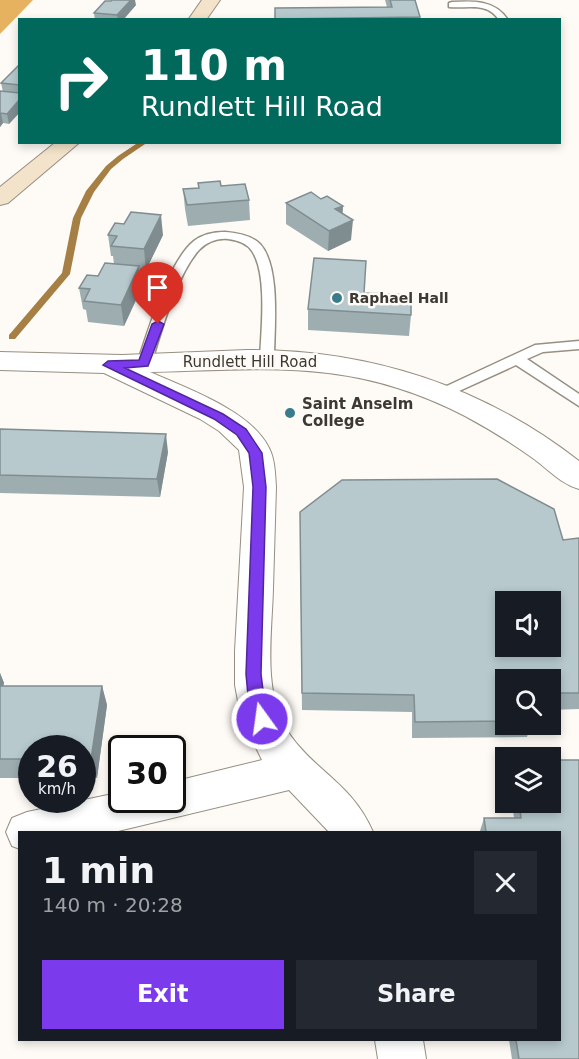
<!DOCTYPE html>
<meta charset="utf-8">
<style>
body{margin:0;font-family:"DejaVu Sans",sans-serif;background:#242831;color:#f1f3f6;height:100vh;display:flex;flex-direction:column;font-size:22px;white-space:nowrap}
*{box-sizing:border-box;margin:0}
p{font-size:20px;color:#9ea1a6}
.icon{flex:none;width:33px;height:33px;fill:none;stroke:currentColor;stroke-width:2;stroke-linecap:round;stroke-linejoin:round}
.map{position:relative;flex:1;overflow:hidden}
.sheet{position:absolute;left:18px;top:831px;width:543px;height:210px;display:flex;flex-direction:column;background:#171b24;border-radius:0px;box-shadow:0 3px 9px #0003}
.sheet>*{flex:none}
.banner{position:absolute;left:18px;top:18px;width:543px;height:126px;border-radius:0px;box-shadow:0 3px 9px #0003;background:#00695c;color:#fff;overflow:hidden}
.fabs{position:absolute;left:495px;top:591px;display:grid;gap:12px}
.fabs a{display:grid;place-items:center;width:66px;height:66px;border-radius:0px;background:#171b24;box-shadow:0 3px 9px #0003;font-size:30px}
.speed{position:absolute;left:18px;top:735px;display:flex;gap:12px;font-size:30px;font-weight:700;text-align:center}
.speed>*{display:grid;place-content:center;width:78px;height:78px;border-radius:50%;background:#171b24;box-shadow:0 3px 9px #0003;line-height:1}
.speed small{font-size:15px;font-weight:400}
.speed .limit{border:3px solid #111;border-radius:9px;background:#fff;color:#111}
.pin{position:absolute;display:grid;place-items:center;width:51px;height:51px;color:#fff;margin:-62px -26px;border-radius:50% 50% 50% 0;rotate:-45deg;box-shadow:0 0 6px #0007}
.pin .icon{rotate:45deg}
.me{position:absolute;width:66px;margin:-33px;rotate:346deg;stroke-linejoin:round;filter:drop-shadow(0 0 4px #0008)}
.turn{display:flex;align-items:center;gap:21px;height:126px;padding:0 24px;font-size:27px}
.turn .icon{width:78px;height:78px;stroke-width:2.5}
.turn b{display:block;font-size:42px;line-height:51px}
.round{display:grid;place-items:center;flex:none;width:63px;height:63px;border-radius:0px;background:#242831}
.head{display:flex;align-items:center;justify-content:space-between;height:102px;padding:0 24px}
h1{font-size:36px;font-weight:600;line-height:45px}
.button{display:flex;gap:12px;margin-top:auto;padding:12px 24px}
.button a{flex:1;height:69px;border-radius:0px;background:#7c3aed;color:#fff;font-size:24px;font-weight:600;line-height:69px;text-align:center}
.button a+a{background:#242831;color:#f1f3f6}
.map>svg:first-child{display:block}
.forest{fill:#e6b25f}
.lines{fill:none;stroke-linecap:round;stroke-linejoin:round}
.stream{fill:#a57f44;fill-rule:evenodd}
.lane-casing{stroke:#978f82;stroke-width:3}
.street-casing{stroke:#978f82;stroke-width:2}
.secondary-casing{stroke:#978f82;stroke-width:2}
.lane{fill:#fff;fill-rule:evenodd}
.street{fill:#fff;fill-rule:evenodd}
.secondary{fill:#f3e3ca;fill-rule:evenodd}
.wall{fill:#9dadb0}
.shaded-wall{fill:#808d90}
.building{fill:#b7c9cd;stroke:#808d90;stroke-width:1.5;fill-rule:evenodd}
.route{fill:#7c3aed;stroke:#51269a;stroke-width:1.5}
.poi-dot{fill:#397d8c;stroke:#fefaf5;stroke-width:2}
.labels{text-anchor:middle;stroke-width:5;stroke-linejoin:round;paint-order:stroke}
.far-poi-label{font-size:14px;font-weight:bold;fill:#3c3833;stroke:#fefaf5;text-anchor:start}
.street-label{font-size:15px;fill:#3c3833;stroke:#fefaf5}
.poi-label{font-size:15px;font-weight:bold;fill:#3c3833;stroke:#fefaf5;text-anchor:start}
</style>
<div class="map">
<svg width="579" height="1059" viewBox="0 0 579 1059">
<rect width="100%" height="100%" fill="#fefaf5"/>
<path class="forest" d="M 0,0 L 33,0 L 0,34 Z"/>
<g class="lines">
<path class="stream" d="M 139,142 L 148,142 L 123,159 L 111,169 L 94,192 L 81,218 L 70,274 L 15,339 L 9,339 L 9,335 L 62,273 L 73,218 L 86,191 L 106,166 L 118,156 Z"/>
<g class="lane-casing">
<path id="lane" d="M 452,2 C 474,1 495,0 508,20 L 499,20 C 487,1 467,9 449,7 L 449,3 Z
M 225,232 C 237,233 251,235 260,244 C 281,267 274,330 274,360 L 267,364 L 260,360 C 261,332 268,274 252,251 C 247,243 237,240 228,239 C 217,238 207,242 199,250 C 177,274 161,332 151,364 L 149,367 L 139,367 L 137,364 C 148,332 168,262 194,241 C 203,234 214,232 225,232 Z
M 579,341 L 579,349 L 543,352 L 527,359 L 579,394 L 579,406 L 516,365 L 446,397 L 436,397 L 434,394 L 436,391 L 535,345 Z"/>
</g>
<g class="street-casing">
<path id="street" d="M 247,350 C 368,349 483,386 579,461 L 579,489 C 561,484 549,470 534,459 C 512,443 489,429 465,416 C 353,358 270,369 150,372 C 186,388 249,410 268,446 C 275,458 275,473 276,487 C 275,521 274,554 273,588 C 272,633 262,692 288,732 C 314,771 352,783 373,832 L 329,832 L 289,790 L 114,832 L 20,832 L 20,849 L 12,846 L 6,832 L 12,818 L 27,812 L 122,792 L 122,800 L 172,800 L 172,782 L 262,760 L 241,717 L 235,685 L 235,651 L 244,487 L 239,450 L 219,431 L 200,419 L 104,373 L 0,370 L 0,352 L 122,355 Z
M 375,1040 L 423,1040 L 426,1059 L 378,1059 Z"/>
</g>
<g class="secondary-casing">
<path id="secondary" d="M 202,0 L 220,0 L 206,20 L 188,20 Z
M 56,142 L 80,142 L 8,203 L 0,205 L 0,187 Z"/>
</g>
<use href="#lane" class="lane"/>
<use href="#street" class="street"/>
<use href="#secondary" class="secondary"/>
</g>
<path class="wall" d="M 385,0 L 415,0 L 420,20 L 275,20 L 275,8 L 387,7 Z
M 136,5 L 123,20 L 95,20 L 94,13 Z
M 20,64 L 20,112 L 9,124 L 3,123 L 0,127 L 0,91 L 3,92 L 1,83 Z
M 198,183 L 221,186 L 249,200 L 250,220 L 188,226 L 185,209 L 183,189 L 198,188 Z
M 321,199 L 343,206 L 342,213 L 351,240 L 328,251 L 286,224 L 286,203 Z
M 108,235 L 163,235 L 146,270 L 139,269 L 142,287 L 124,326 L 88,322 L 86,310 L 83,309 L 79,288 L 114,264 L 113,256 L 111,256 Z
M 364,293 L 411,315 L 409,336 L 308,330 L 308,309 Z
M 0,429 L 168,452 L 160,497 L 0,493 Z
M 300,530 L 563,540 L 579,538 L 579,709 L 550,710 L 550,680 L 506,680 L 506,724 L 531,724 L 527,737 L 412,738 L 412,712 L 302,710 Z
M 0,673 L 4,683 L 3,686 L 102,686 L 107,705 L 97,778 L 82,778 L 82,748 L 32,748 L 32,778 L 0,778 Z
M 550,760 L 579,760 L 579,1059 L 512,1059 L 509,1040 L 560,1040 L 560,832 L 480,832 L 480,831 L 484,818 L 514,818 L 512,802 L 550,802 Z"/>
<path class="shaded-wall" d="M 131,0 L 135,0 L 136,5 L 123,20 L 118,20 L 117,15 Z
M 20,99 L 20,112 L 9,124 L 7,114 Z
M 1,113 L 3,123 L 0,127 L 0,114 Z
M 343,206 L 342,225 L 353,220 L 351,240 L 328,251 L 329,231 L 335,209 Z
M 161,215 L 163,235 L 146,270 L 144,249 Z
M 139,266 L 142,287 L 124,326 L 121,305 Z
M 166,434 L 168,452 L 160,497 L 157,479 Z
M 0,673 L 4,683 L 0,699 Z
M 102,686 L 107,705 L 97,778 L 91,759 Z"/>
<path class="building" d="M 112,0 L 131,0 L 117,15 L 94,13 L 105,1 L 111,1 Z
M 390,0 L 415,0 L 420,17 L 275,19 L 275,8 L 392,7 Z
M 20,64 L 20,85 L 1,83 Z
M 0,91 L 20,93 L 20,99 L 7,114 L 1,113 L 0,114 Z
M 220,181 L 221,186 L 245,184 L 249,200 L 187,205 L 183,189 L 199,188 L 198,183 Z
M 311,192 L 321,199 L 327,196 L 343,206 L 335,209 L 353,220 L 329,231 L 286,203 Z
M 131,212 L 161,215 L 144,249 L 111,246 L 117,236 L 108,235 L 115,223 L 124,224 Z
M 314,258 L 366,261 L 364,293 L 411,295 L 411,315 L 308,309 Z
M 105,263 L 139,266 L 121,305 L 84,301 L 90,289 L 79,288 L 87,275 L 98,276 Z
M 0,429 L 166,434 L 157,479 L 0,475 Z
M 497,479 L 554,509 L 563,540 L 579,538 L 579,693 L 550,693 L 550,680 L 506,680 L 506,721 L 415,722 L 414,695 L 302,693 L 300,512 L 342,480 ZM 506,602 L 550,602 L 550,646 L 506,646 Z
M 0,686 L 102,686 L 91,759 L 82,759 L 82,748 L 32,748 L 32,759 L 0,759 Z
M 550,760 L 579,760 L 579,1059 L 519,1059 L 516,1040 L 560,1040 L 560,832 L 486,832 L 484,818 L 521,818 L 519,802 L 550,802 Z"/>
<path class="route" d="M 158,321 L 164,324 L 148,366 L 125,368 L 223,414 L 246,429 L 262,453 L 266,487 L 261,674 L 265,706 L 270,719 L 267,724 L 262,726 L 256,724 L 249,706 L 246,674 L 253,487 L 249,453 L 237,435 L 214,419 L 103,365 L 108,361 L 139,360 L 152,324 Z"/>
<g class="poi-dot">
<circle cx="337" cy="298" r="6"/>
<circle cx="290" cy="413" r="6"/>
</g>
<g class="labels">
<g class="far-poi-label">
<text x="349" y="303">Raphael Hall</text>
</g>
<g class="street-label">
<text x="250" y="367">Rundlett Hill Road</text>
</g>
<g class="poi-label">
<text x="302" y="409">Saint Anselm<tspan x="302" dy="17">College</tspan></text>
</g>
</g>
</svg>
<div class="fabs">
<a><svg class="icon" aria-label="sound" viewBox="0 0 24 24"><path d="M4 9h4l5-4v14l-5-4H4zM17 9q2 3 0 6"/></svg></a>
<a><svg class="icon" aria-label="search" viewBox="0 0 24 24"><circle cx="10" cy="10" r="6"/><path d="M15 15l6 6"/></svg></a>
<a><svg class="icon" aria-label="layers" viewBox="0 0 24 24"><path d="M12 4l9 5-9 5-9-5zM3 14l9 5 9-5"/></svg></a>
</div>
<div class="speed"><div>26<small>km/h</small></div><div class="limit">30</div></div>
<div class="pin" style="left:158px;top:324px;background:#d93025"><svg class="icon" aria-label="arrive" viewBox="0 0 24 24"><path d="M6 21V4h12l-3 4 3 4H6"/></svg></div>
<svg class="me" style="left:262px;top:719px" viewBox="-20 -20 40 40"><circle r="17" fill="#7c3aed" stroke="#fff" stroke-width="3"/><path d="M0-11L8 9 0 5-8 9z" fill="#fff"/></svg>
<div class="banner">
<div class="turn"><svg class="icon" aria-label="right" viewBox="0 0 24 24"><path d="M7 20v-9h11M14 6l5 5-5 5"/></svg><div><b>110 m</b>Rundlett Hill Road</div></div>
</div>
<section class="sheet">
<div class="head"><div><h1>1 min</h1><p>140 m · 20:28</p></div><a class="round"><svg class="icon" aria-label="close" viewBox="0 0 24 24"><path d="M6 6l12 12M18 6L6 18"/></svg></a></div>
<div class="button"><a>Exit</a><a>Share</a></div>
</section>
</div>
